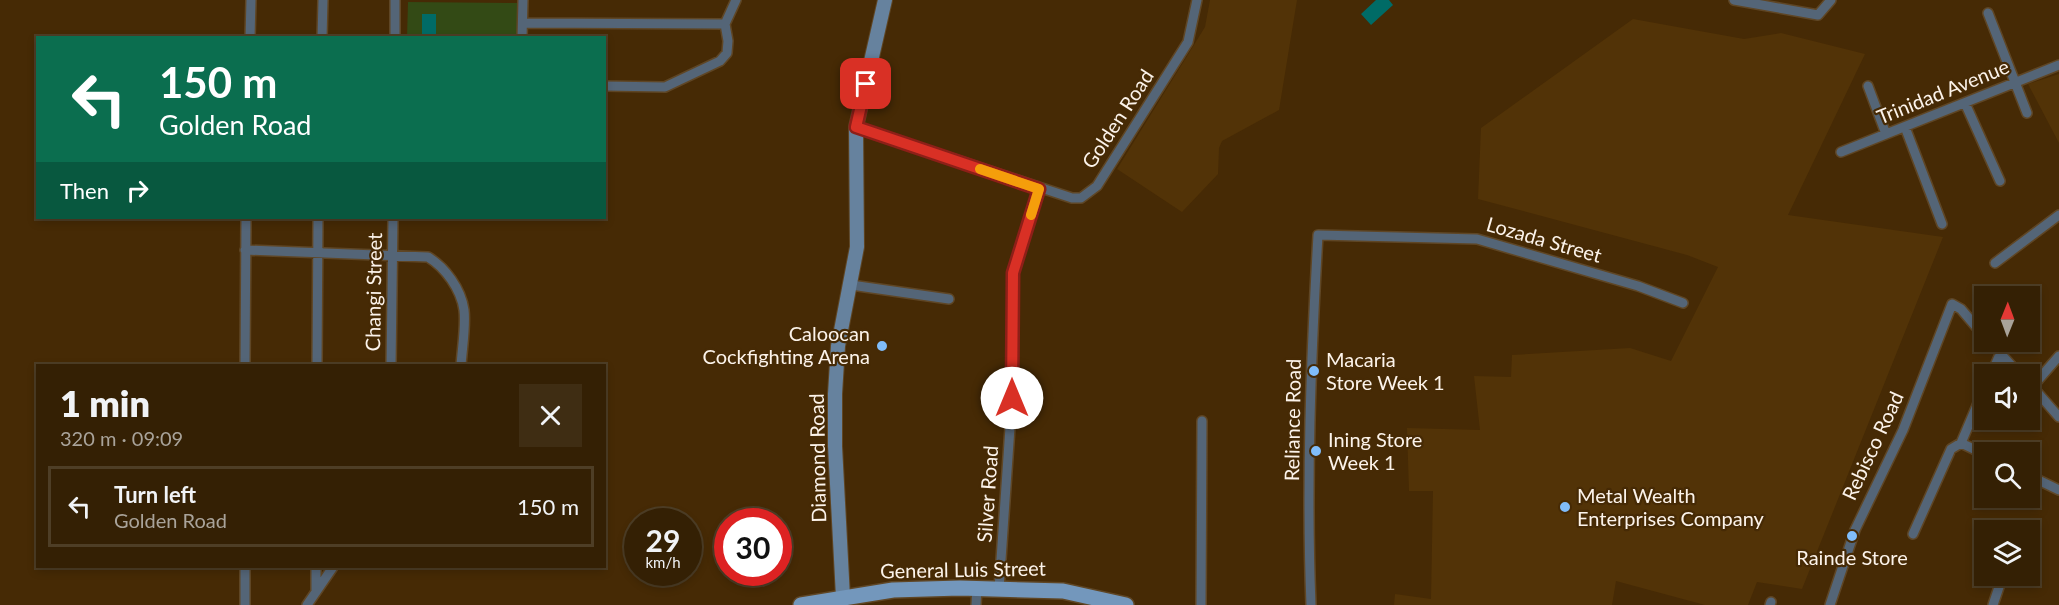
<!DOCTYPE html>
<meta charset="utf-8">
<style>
body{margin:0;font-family:Lato,sans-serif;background:#3f2d13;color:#f1f3f6;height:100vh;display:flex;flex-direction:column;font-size:22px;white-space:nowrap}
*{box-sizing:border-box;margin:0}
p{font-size:20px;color:#a9a39a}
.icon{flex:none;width:33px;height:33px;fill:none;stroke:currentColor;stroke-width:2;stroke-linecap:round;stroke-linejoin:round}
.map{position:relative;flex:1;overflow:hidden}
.details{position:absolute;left:36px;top:364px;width:570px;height:204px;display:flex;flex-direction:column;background:#342004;border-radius:0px;box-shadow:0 3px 9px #0003,0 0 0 2px #4e3e26}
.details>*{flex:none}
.banner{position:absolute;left:36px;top:36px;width:570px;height:183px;border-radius:0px;box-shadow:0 3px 9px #0003,0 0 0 2px #4e3e26;background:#0b6e4f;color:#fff;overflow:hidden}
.needle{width:39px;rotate:1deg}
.fabs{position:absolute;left:1974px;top:286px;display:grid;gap:12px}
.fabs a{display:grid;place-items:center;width:66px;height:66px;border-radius:0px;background:#342004;box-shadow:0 3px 9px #0003,0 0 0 2px #4e3e26;font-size:30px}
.speed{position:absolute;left:624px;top:508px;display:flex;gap:12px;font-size:30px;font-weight:700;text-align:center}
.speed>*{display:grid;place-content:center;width:78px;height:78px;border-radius:50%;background:#342004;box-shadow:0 3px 9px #0003,0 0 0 2px #4e3e26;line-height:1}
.speed small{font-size:15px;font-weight:400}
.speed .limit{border:9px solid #d22;background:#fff;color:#111}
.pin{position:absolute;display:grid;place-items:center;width:51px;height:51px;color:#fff;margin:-26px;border-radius:12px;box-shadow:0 3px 9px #0006}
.me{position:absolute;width:66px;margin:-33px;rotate:0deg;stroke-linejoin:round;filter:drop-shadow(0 0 4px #0008)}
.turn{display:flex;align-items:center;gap:21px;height:126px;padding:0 24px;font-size:27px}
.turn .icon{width:78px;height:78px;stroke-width:2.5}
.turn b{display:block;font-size:42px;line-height:51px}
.then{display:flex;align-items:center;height:57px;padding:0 24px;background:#0003;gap:12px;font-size:22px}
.round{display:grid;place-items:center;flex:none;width:63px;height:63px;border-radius:0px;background:#3f2d13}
.headline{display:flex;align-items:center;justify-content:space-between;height:102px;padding:0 24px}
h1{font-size:36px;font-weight:800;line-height:45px}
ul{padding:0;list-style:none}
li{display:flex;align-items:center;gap:18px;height:81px;margin:0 12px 9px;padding:0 12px;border:3px solid #4e3e26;border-radius:0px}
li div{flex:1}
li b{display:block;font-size:22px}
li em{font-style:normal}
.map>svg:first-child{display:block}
.built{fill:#523307}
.green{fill:#334a15}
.water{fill:#006b66}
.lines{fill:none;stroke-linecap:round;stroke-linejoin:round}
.street-casing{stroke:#5f4625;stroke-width:12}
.secondary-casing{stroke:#5f4625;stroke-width:16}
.primary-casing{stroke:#5f4625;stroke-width:18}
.street{stroke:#546577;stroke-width:9}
.secondary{stroke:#66829e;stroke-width:14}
.primary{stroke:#7397bc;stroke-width:15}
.route-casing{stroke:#8d1f18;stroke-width:15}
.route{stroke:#d93025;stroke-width:10}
.slow{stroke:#f59e0b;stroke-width:10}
.poi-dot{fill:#80bdfa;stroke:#462a05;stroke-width:2}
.labels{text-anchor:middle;stroke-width:4.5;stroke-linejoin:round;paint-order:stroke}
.street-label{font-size:20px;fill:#fcf3ea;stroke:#462a05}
.poi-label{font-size:20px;fill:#fcf3ea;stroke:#462a05;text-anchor:start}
</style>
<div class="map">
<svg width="2059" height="605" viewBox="0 0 2059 605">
<rect width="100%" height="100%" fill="#462a05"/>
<path class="built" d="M 1210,0 L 1297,0 L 1279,110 L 1222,141 L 1219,148 L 1218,174 L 1182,212 L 1117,169 L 1205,27 Z
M 1633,19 L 1744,39 L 1781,33 L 1865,54 L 1788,215 L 1943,237 L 1802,589 L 1757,582 L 1748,605 L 1705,605 L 1616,581 L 1612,605 L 1394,605 L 1395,594 L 1431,599 L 1433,491 L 1409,491 L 1407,428 L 1480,430 L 1474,376 L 1511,377 L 1512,355 L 1630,348 L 1671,361 L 1718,267 L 1687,255 L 1478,199 L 1481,128 Z
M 2059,74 L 2059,143 L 2028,84 Z"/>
<path class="green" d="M 408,2 L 519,3 L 518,37 L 407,38 Z"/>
<path class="water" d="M 1376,0 L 1389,0 L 1393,5 L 1371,25 L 1361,14 Z
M 422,14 L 436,14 L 436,35 L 422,35 Z"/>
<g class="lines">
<g class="street-casing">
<path id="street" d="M 1734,0 L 1818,15 L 1831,0
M 1988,13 L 2027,113
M 523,23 L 725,24
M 250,38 L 251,0
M 322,38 L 323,0
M 395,38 L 395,0
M 522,38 L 523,0
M 604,86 L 665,87 L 720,61 L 727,53 L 728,41 L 725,24 L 736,0
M 1868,86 L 1886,134
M 1965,103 L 2000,181
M 856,127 L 1072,198 L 1081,198 L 1097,186 L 1188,42 L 1197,0
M 1905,127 L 1942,224
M 1841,152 L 2059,65
M 245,250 L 428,257 C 445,267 461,289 464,310 C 466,326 462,349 461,366
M 1995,263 L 2059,215
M 851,285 L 949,299
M 1990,342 L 2020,375
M 245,366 L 246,218
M 317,366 L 318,218
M 391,366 L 393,218
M 1991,375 L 2000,354
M 2030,384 L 2059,417
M 2032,387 L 2059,356
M 1961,443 L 1984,454
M 2030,476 L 2059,490
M 1913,534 L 1951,449 L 1961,443 L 1984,389
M 999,589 L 1012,398 L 1013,273 L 1039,189
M 316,592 L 316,567
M 245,605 L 245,567
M 307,605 L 333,567
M 976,605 L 977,588
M 1201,605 L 1202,421
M 1311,605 C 1306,482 1311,358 1318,235 L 1477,239 L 1638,286 L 1683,303
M 1770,605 L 1771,602
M 1830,605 L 1855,530 L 1903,430 L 1952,304 L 1961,309 L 1984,336
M 1993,605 L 2000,584 L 2000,576"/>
</g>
<g class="secondary-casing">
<path id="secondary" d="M 843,597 L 835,446 L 835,394 L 838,346 L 857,247 L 856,127 L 885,0"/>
</g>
<g class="primary-casing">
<path id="primary" d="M 801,605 L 893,590 L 960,588 L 1063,591 L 1126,605"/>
</g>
<use href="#street" class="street"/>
<use href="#secondary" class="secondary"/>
<use href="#primary" class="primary"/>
</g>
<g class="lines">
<g class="route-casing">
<path id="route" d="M 866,84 L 856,127 L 1039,189 L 1013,273 L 1012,398"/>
</g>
<use href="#route" class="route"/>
<path class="slow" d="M 980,169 L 1039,189 L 1031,215"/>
</g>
<g class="poi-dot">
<circle cx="882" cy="346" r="6"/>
<circle cx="1314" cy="371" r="6"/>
<circle cx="1316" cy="451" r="6"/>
<circle cx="1565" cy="507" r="6"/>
<circle cx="1852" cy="536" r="6"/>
</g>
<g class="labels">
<g class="street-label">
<text transform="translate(1943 92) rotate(-22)" y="7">Trinidad Avenue</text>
<text transform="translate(1118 119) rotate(-57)" y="7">Golden Road</text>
<text transform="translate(1544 240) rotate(16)" y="7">Lozada Street</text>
<text transform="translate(374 292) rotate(-89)" y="7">Changi Street</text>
<text transform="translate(1293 420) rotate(-89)" y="7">Reliance Road</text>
<text transform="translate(1873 446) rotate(-65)" y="7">Rebisco Road</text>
<text transform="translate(818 458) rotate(-91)" y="7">Diamond Road</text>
<text transform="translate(988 494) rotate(-86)" y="7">Silver Road</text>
<text transform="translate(963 570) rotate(-1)" y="7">General Luis Street</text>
</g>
<g class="poi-label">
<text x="870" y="341" text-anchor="end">Caloocan<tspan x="870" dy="23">Cockfighting Arena</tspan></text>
<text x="1326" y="367">Macaria<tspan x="1326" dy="23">Store Week 1</tspan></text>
<text x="1328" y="447">Ining Store<tspan x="1328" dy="23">Week 1</tspan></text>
<text x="1577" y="503">Metal Wealth<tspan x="1577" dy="23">Enterprises Company</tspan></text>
<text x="1852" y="565" text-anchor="middle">Rainde Store</text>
</g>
</g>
</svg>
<div class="fabs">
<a><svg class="needle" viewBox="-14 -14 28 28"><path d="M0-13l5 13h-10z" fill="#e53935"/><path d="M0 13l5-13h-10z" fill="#a9a39a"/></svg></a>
<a><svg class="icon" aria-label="sound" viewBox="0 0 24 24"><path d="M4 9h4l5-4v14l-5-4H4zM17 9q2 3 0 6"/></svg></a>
<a><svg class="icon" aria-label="search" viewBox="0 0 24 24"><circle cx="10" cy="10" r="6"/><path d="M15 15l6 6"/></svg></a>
<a><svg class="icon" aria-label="layers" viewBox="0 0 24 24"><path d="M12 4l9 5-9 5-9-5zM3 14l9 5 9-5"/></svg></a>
</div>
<div class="speed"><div>29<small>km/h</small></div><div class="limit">30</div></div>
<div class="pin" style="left:866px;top:84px;background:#d93025"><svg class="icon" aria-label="arrive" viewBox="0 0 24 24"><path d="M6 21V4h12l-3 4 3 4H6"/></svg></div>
<svg class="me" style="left:1012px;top:398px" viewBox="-20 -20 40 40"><circle r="19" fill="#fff"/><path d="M0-13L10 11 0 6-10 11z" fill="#d93025"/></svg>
<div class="banner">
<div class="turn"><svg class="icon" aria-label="left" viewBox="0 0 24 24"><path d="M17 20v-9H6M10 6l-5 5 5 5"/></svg><div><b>150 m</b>Golden Road</div></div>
<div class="then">Then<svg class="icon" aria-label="right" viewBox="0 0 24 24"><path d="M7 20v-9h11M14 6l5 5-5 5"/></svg></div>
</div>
<section class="details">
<div class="headline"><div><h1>1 min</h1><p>320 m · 09:09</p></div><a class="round"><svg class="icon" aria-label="close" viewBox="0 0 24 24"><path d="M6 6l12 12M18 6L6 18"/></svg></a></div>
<ul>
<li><svg class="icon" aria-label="left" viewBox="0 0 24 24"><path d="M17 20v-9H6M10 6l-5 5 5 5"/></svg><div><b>Turn left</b><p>Golden Road</p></div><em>150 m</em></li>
</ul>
</section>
</div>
